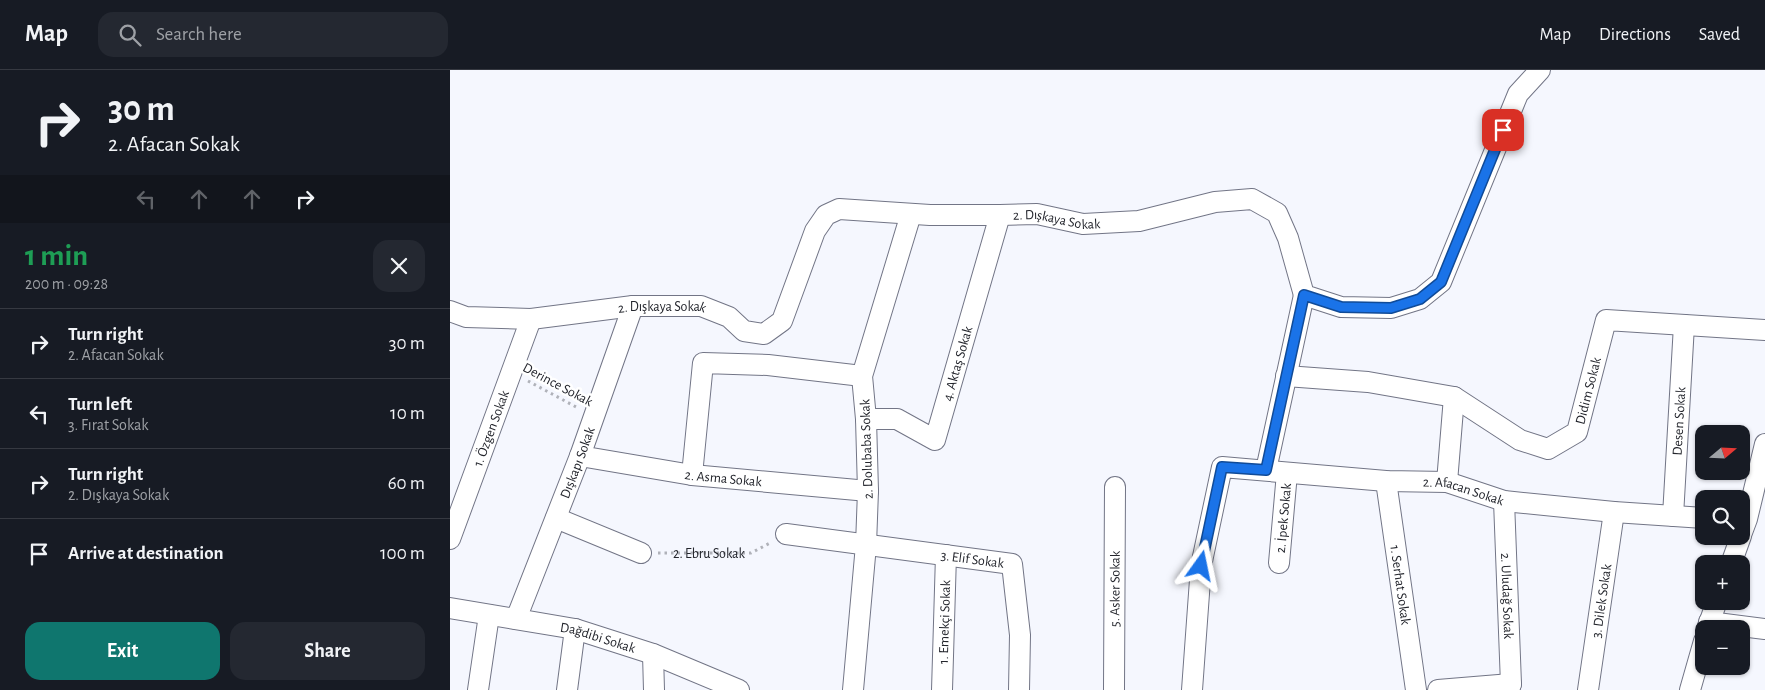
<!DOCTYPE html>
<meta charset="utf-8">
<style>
body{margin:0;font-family:"Alegreya Sans",sans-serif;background:#242831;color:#f1f3f6;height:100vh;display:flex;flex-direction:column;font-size:19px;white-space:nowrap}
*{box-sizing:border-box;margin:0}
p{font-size:16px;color:#9ea1a6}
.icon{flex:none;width:28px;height:28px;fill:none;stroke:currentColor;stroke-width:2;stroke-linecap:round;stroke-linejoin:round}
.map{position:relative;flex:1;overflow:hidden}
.details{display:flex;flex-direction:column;background:#171b24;width:450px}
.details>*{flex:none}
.banner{background:#171b24;color:#f1f3f6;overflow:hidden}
.needle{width:32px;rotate:71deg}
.tools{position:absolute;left:1245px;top:355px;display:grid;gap:10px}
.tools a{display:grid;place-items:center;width:55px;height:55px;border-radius:10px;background:#171b24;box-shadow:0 1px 4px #0004;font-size:25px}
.pin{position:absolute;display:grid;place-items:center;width:42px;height:42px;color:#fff;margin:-21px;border-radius:10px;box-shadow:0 2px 8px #0006}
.me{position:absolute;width:55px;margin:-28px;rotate:12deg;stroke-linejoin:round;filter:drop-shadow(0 0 4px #0008)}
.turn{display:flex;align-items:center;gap:18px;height:105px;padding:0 25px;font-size:22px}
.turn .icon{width:65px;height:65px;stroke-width:2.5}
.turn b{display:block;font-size:35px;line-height:42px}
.lanes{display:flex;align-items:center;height:48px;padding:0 25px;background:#0003;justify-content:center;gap:25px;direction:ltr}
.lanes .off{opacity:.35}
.round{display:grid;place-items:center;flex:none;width:52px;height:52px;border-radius:15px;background:#242831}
.summary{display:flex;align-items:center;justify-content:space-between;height:85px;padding:0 25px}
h1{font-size:30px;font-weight:700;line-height:38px;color:#1e9e55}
.button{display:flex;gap:10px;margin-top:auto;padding:10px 25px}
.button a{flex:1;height:58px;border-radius:15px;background:#0f766e;color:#fff;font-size:20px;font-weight:700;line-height:58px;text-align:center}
.button a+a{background:#242831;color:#f1f3f6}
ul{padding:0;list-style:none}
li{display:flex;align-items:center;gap:15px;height:70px;padding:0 25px;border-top:1px solid #363941}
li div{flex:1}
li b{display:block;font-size:19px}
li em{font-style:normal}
header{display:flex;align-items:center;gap:30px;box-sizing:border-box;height:70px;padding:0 25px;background:#171b24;border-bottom:1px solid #363941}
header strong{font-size:24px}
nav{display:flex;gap:28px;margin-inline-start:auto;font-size:18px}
.search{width:350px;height:45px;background:#242831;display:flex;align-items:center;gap:12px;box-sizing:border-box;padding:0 18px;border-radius:15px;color:#9ea1a6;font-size:19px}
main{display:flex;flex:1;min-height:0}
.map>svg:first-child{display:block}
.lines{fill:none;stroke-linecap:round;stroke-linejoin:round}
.minor-casing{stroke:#727586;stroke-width:22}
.path{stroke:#b0b2b9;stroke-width:3;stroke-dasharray:2.5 4;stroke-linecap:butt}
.minor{stroke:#fff;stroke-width:20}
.route-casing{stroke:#114b97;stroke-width:12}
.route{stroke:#1a73e8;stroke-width:9}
.labels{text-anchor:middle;stroke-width:5;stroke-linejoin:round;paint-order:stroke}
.street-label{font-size:14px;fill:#24262d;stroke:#fff}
</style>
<header>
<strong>Map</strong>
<div class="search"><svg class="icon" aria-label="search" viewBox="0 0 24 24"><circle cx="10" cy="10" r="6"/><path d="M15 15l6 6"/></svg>Search here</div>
<nav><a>Map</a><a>Directions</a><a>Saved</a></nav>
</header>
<main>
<section class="details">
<div class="banner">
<div class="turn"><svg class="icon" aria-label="right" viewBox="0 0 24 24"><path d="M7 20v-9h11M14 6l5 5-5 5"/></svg><div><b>30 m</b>2. Afacan Sokak</div></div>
<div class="lanes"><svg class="icon off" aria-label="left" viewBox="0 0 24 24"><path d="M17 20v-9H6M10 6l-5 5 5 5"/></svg><svg class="icon off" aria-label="ahead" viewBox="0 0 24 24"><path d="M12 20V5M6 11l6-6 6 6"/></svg><svg class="icon off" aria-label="ahead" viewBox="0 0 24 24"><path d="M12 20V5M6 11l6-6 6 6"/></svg><svg class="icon" aria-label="right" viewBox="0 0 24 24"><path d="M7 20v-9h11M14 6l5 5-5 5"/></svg></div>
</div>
<div class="summary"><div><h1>1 min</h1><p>200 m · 09:28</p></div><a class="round"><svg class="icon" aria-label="close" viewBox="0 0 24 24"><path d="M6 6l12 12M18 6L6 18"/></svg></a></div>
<ul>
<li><svg class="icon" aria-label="right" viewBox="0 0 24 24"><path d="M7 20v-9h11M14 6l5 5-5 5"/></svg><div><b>Turn right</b><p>2. Afacan Sokak</p></div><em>30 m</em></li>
<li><svg class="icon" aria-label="left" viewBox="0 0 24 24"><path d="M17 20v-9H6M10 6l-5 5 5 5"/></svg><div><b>Turn left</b><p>3. Fırat Sokak</p></div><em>10 m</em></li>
<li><svg class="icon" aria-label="right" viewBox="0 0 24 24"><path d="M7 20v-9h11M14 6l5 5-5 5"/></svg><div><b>Turn right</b><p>2. Dışkaya Sokak</p></div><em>60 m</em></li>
<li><svg class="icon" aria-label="arrive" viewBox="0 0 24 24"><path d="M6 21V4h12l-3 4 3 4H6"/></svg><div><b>Arrive at destination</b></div><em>100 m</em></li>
</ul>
<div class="button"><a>Exit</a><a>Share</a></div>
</section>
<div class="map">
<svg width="1315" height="620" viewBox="0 0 1315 620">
<rect width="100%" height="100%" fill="#f5f7fe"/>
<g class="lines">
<g class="minor-casing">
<g id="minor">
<path id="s2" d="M 0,241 L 16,247 L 81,249 L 183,236 L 251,236 L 279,247 L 294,261 L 314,264 L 332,251 L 365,161 L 376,145 L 389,139 L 480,145 L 550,145 L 587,144 L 633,154 L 689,151 L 765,132 L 802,129 L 827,143 L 838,168 L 854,225 L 891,237 L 941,238 L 970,229 L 991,212 L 1068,24 L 1090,0"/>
<path id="s3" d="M 836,306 L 918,312 L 1004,327 L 1070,370 L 1098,379 L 1127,362 L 1156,250 L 1315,260"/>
<path id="s4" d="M 416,349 L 447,349 L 485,370 L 550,145"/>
<path id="s5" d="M 130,386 L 242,405 L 418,421"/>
<path d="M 816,400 L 854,225"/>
<path d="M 242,405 L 253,293 L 318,295 L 412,306"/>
<path id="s6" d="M 936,411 L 966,620"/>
<path d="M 997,412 L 1004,327"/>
<path id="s7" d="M 1054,431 L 1061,614 L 1059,620"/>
<path id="s8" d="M 1223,446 L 1234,255"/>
<path d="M 106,448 L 191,483"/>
<path id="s9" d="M 336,464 L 562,494 L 570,565 L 569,620"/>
<path d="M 1291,465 L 1297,449 L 1315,374"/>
<path id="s10" d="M 0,469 L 81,249"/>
<path id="s11" d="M 829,493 L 837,403"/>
<path d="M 1281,494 L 1291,466"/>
<path id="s12" d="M 0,538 L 125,559 L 203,584 L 289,620"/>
<path id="s13" d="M 66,549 L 130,386 L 183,236"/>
<path d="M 1259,552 L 1315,559"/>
<path d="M 1257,559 L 1267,531"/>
<path d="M 203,584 L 204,620"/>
<path d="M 28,620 L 39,545"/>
<path d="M 117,620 L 125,559"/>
<path d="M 403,620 L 416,475 L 418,421 L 416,349 L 412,306 L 461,144"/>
<path id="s14" d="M 492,620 L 496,485"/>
<path id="s15" d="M 664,620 L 665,417"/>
<path id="s16" d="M 742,620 L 751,496 L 772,397 L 936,411 L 997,412 L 1054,431 L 1164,442 L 1254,448"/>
<path d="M 988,620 L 1061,614"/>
<path id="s17" d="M 1138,620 L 1164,442"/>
<path d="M 1240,620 L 1254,571"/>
</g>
</g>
<g class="path">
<path d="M 78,311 L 128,338"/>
<path id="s1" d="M 208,483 L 301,483 L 320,473"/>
</g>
<use href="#minor" class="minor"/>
</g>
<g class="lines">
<g class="route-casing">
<path id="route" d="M 751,496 L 772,397 L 816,400 L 854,225 L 891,237 L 941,238 L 970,229 L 991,212 L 1053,60"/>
</g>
<use href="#route" class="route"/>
</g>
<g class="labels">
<g class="street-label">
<text dy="5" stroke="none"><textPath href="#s2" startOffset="694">2. Dışkaya Sokak</textPath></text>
<text dy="5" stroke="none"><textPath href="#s2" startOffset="214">2. Dışkaya Sokak</textPath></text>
<text dy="5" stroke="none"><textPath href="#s4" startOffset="154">4. Aktaş Sokak</textPath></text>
<text transform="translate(108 314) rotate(28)" y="5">Derince Sokak</text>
<text dy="5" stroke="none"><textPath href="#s3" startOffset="354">Didim Sokak</textPath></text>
<text dy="5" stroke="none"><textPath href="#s8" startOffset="95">Desen Sokak</textPath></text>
<text dy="5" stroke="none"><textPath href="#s10" startOffset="118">1. Özgen Sokak</textPath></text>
<text transform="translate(416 379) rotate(-92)" y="5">2. Dolubaba Sokak</text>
<text dy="5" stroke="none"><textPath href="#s13" startOffset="168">Dışkapı Sokak</textPath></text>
<text dy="5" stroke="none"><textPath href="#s5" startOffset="145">2. Asma Sokak</textPath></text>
<text dy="5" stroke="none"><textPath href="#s16" startOffset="469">2. Afacan Sokak</textPath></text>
<text dy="5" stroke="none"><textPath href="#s11" startOffset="45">2. İpek Sokak</textPath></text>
<text dy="5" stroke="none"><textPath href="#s1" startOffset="51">2. Ebru Sokak</textPath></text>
<text dy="5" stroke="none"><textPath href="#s9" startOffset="188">3. Elif Sokak</textPath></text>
<text dy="5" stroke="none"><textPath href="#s6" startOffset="105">1. Serhat Sokak</textPath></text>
<text dy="5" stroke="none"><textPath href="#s15" startOffset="101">5. Asker Sokak</textPath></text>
<text dy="5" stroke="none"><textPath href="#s7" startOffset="95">2. Uludağ Sokak</textPath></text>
<text dy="5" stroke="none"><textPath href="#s17" startOffset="90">3. Dilek Sokak</textPath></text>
<text dy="5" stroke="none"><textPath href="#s14" startOffset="68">1. Emekçi Sokak</textPath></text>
<text dy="5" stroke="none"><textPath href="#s12" startOffset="151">Dağdibi Sokak</textPath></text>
</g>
</g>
</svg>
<div class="tools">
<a><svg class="needle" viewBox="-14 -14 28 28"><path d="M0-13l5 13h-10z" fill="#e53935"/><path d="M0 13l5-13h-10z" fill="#9ea1a6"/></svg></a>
<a><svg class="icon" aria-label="search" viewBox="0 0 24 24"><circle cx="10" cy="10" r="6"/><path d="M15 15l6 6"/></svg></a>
<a>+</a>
<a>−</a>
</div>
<div class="pin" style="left:1053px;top:60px;background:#d93025"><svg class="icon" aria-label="arrive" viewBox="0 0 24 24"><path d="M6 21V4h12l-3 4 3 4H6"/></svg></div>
<svg class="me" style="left:751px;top:496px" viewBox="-20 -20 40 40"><path d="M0-17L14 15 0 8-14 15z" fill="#1a73e8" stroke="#fff" stroke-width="4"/></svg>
</div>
</main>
